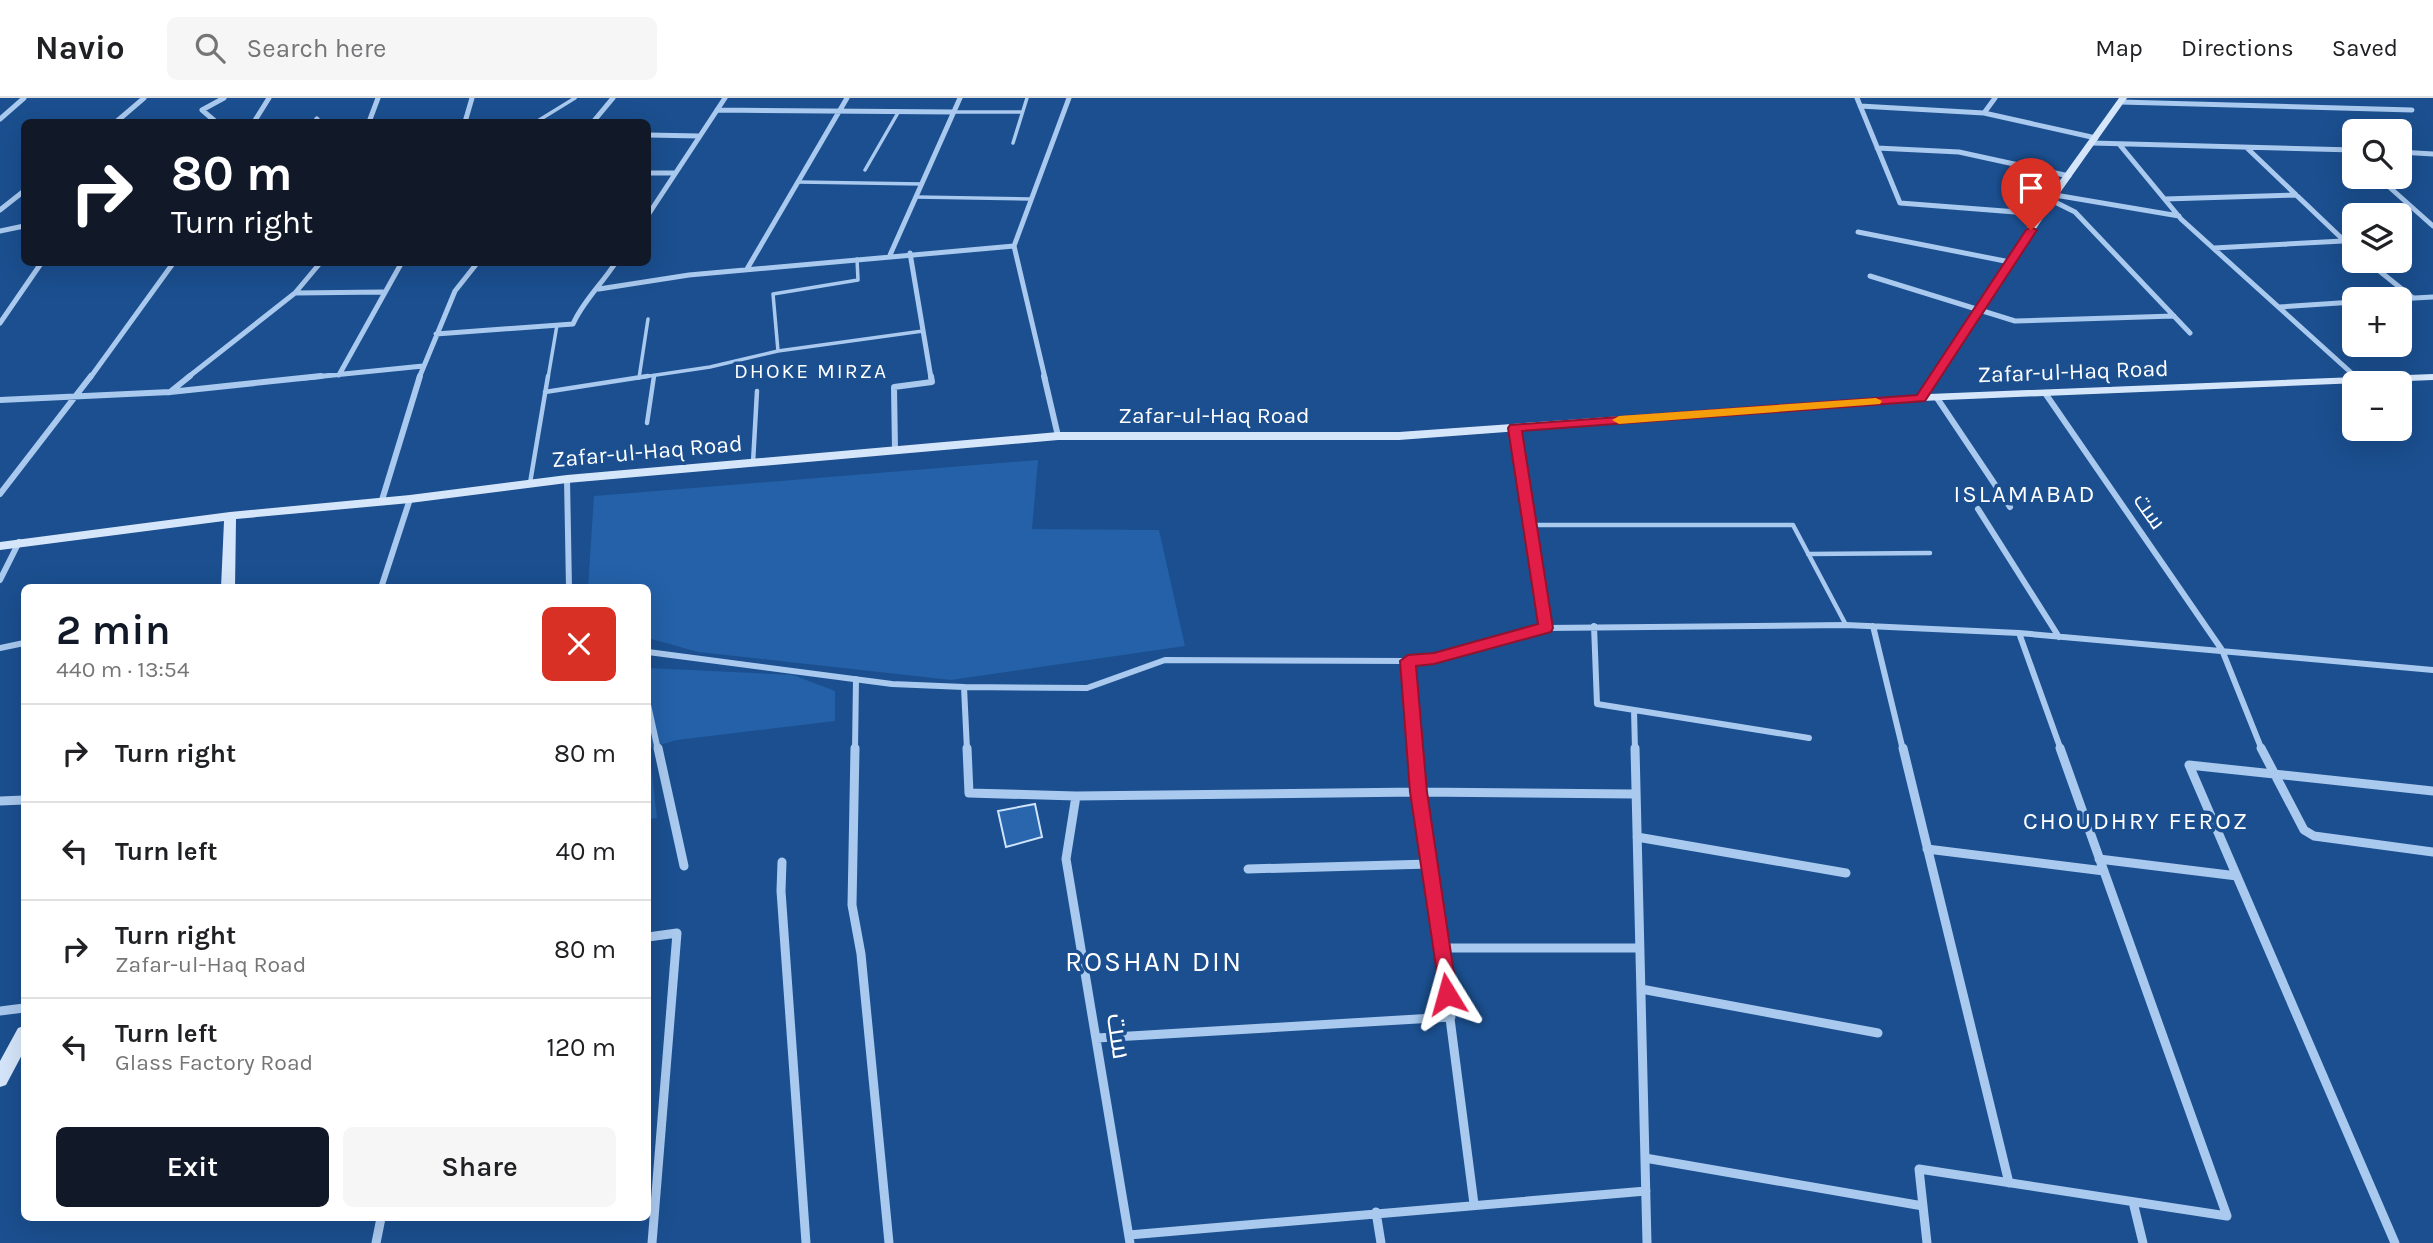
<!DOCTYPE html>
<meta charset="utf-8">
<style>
body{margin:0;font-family:Karla,Cairo,sans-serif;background:#f6f6f6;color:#202124;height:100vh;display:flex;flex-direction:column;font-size:26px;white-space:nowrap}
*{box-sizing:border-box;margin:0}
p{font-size:23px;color:#757577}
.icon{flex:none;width:38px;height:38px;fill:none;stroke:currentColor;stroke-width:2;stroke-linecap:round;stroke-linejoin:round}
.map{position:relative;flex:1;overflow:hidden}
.details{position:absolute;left:21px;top:486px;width:630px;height:637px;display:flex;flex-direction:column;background:#fff;border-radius:10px;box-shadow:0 7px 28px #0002}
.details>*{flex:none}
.hud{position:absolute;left:21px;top:21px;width:630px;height:147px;border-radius:10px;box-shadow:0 7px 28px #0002;background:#111827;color:#fff;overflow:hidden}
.fabs{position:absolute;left:2342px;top:21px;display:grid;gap:14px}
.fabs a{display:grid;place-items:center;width:70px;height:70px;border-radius:10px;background:#fff;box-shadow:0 7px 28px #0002;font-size:35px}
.pin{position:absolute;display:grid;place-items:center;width:60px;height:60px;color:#fff;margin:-72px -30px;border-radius:50% 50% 50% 0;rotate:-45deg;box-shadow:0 0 7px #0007}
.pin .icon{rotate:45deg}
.me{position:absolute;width:77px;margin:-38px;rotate:352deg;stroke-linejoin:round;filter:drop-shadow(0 0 5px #0008)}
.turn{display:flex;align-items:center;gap:24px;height:147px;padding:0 35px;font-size:32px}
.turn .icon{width:91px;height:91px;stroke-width:2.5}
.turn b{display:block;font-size:49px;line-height:60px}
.round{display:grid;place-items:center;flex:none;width:74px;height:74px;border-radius:10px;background:#f6f6f6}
.overview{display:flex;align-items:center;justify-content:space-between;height:119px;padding:0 35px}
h1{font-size:42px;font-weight:600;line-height:52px;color:#111827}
.cta{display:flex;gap:14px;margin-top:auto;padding:14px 35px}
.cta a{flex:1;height:80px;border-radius:10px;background:#111827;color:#fff;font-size:28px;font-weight:600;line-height:80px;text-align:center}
.cta a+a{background:#f6f6f6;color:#202124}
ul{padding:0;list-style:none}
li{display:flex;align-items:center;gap:21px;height:98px;padding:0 35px;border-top:2px solid #e0e0e0}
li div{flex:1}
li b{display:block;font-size:26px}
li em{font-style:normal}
header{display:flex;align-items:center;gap:42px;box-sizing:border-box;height:98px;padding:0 35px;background:#fff;border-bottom:2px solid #e0e0e0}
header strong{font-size:33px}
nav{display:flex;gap:38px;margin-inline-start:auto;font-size:24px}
.search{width:490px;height:63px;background:#f6f6f6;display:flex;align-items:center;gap:18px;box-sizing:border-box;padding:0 24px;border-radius:10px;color:#757577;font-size:26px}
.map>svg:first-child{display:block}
.green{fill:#2461a8}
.building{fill:#2a66ad;stroke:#cfe3fa;stroke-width:2}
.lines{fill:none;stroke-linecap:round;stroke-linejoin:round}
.lane-far1{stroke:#a9c9ee;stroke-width:3.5}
.lane{stroke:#a9c9ee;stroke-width:4.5}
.street-far2{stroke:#a9c9ee;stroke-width:5}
.street-far1{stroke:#a9c9ee;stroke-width:6}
.street{stroke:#a9c9ee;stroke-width:9}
.secondary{fill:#d6e6fa;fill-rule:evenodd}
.route{fill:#e11d48;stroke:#92132f;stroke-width:2}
.slow{fill:#f59e0b}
.labels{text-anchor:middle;stroke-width:7;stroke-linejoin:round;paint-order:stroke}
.far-neighbourhood-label{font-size:21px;letter-spacing:2px;fill:#fff;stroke:#1b4f8f}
.street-label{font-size:23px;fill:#fff;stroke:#1b4f8f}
.neighbourhood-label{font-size:24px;letter-spacing:2px;fill:#fff;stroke:#1b4f8f}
.near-neighbourhood-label{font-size:28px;letter-spacing:2px;fill:#fff;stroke:#1b4f8f}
.near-street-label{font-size:28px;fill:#fff;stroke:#1b4f8f}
</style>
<header>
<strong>Navio</strong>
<div class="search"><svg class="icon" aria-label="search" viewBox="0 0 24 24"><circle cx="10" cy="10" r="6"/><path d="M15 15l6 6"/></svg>Search here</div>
<nav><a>Map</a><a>Directions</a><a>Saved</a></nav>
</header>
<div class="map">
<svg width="2433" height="1145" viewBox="0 0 2433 1145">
<rect width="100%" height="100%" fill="#1b4f8f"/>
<path class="green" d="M 1038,362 L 1032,431 L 1159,432 L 1185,548 L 951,582 L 698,554 L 648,540 L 648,490 L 588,490 L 594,398 Z
M 648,570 L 793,577 L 835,593 L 835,623 L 677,642 L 649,650 L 657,720 L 648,721 Z"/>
<path class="building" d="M 1035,706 L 1042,739 L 1006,749 L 998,713 Z"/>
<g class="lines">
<path class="lane-far1" d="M 954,14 L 1022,14
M 536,24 L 575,0
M 1013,45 L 1027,0
M 865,72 L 899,13
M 799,84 L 922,86
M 916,99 L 1030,101
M 778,253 L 773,196 L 858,182 L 857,161
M 548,280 L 557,227
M 636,280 L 710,269 L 778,253 L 923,233
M 639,280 L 648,221"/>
<path class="lane" d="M 545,294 L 648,278
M 647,325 L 654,278
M 753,365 L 757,293
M 530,385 L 548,278
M 1530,427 L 1793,427 L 1846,527
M 1808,456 L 1930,455"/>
<path class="street-far2" d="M 1857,0 L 1900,105 L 2042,116
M 1995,0 L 1984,15 L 2096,40
M 2120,4 L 2412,12
M 1860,8 L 1984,15
M 717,12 L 954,14
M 0,21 L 24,0
M 116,24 L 144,0
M 216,24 L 202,12 L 224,0
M 254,24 L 269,0
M 315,24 L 317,21
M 369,24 L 378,0
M 465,24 L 472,0
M 593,24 L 613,0
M 648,37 L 699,38
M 2092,45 L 2354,52
M 2119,46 L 2181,121 L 2357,280
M 1877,50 L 1959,54 L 2069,78
M 2247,50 L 2354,152
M 2399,54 L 2433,56
M 648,75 L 675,75
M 2378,79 L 2433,128
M 2055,97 L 2179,118
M 2165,101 L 2296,97
M 2051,102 L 2075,114 L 2190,235
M 0,112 L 24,93
M 648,117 L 725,0
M 0,133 L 24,128
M 1858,134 L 2010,164
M 1014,148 L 1069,0
M 2214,150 L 2343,143
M 910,155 L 931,280
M 890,157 L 960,0
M 2367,163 L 2413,200
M 747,171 L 847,0
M 1870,178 L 2015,223 L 2174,218
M 599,191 L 689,177 L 1014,148 L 1045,280
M 295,195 L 383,194
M 2396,201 L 2433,199
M 2279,209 L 2354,204
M 0,225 L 42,164
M 436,236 L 573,226 C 583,203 602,186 616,164
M 339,277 L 402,164
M 90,280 L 174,164
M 187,280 L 295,195 L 321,164
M 304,280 L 423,268
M 419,280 L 455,193 L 478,164"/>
<path class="street-far1" d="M 1044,278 L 1058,338
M 2355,278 L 2361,284
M 170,294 L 190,278
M 2045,295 L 2222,552 L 2262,652
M 1937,300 L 2010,409
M 0,302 L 170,294 L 321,278
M 1515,330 L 1546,530
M 895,352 L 894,289 L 932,284 L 931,278
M 567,381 L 569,490
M 0,396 L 91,278
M 382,402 L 420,278
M 1978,411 L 2059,539
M 0,482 L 19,444
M 381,490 L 410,401
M 1594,528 L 1597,606 L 1809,640
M 1873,528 L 1903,652
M 2019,535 L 2061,652
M 0,550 L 24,545
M 648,554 L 892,586 L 964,589 L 1087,590 L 1165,562 L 1408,563 L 1434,560 L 1546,530 L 1846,527 L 2019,535 L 2433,572
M 1408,563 L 1415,652
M 964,589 L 967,652
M 648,607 L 658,652
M 1634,612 L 1635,652
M 855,652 L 856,581"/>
<path class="street" d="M 658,650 L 684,768
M 855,650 L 852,807 L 861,856 L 889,1145
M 967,650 L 969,695 L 1076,698
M 1415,650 L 1474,1106
M 1635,650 L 1647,1145
M 1903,650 L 2009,1085
M 2261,650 L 2304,732 L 2314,738 L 2433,754
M 0,703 L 24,702
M 1637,739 L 1846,775
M 1927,751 L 2104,773
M 2099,761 L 2237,778
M 782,764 L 781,793 L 806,1145
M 1248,771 L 1429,766
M 648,839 L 677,835 L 652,1145
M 1441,850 L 1640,850
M 1641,891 L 1878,935
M 0,913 L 24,910
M 1097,940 L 1451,919
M 1645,1060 L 1923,1108
M 2133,1104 L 2143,1145
M 1376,1114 L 1381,1145
M 1129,1137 L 1646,1093
M 376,1145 L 381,1120
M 1130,1145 L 1066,761 L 1076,698 L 1419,694 L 1635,696
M 1927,1145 L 1919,1071 L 2227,1118 L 2060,650
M 2395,1145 L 2189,667 L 2433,693"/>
<path class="secondary" d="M 2119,0 L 2127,0 L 2052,106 L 1929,296 L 2433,276 L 2433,282 L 1921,303 L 1399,342 L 1058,342 L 567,385 L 410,405 L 236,421 L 235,490 L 221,490 L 224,423 L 0,452 L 0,444 L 230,414 L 410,397 L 567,377 L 1058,334 L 1399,334 L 1917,297 L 2043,106 Z
M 24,928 L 24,953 L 6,987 L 0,989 L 0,963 L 18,930 Z"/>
</g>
<path class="route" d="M 2031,129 L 2037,132 L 1925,303 L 1522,333 L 1553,530 L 1551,534 L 1434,566 L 1416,568 L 1427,694 L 1457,896 L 1454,902 L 1447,904 L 1441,902 L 1410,694 L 1400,563 L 1408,557 L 1434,555 L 1538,526 L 1508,330 L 1510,327 L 1917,297 L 2026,132 Z"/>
<path class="slow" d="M 1876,300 L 1882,303 L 1880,306 L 1619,326 L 1612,322 L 1619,318 Z"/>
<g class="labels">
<g class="far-neighbourhood-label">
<text x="811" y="280">DHOKE MIRZA</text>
</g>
<g class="street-label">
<text transform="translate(2073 273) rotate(-2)" y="8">Zafar-ul-Haq Road</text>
<text x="1214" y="325">Zafar-ul-Haq Road</text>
<text transform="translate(647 353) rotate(-5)" y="8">Zafar-ul-Haq Road</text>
<text transform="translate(2150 413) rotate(55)" y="8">ست</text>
</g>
<g class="neighbourhood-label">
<text x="2025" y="404">ISLAMABAD</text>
<text x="2136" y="731">CHOUDHRY FEROZ</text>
</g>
<g class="near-neighbourhood-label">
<text x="1154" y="873">ROSHAN DIN</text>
</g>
<g class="near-street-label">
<text transform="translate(1120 938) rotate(81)" y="10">ست</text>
</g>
</g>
</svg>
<div class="fabs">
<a><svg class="icon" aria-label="search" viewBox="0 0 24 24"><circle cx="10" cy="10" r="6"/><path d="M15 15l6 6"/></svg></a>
<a><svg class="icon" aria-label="layers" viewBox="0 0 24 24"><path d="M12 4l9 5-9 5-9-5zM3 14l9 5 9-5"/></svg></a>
<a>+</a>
<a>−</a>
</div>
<div class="pin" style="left:2031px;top:132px;background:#d93025"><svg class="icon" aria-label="arrive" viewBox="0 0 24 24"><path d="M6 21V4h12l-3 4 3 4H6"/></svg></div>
<svg class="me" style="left:1447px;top:896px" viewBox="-20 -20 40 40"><path d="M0-17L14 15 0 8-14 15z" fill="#e11d48" stroke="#fff" stroke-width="4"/></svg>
<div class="hud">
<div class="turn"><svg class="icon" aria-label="right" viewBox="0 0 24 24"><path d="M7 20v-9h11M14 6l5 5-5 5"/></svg><div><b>80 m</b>Turn right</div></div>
</div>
<section class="details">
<div class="overview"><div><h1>2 min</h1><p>440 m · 13:54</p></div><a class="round" style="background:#d93025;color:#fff"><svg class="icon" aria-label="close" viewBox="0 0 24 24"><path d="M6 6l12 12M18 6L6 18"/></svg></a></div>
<ul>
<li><svg class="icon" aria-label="right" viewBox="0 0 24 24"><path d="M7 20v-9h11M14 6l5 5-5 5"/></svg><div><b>Turn right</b></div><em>80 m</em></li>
<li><svg class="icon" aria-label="left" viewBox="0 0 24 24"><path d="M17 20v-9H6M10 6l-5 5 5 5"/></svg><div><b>Turn left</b></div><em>40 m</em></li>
<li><svg class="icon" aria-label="right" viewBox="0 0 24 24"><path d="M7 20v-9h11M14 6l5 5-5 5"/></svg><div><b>Turn right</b><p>Zafar-ul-Haq Road</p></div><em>80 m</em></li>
<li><svg class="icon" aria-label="left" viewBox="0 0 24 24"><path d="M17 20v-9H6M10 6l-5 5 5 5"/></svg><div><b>Turn left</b><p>Glass Factory Road</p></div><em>120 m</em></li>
</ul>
<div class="cta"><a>Exit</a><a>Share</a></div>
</section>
</div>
